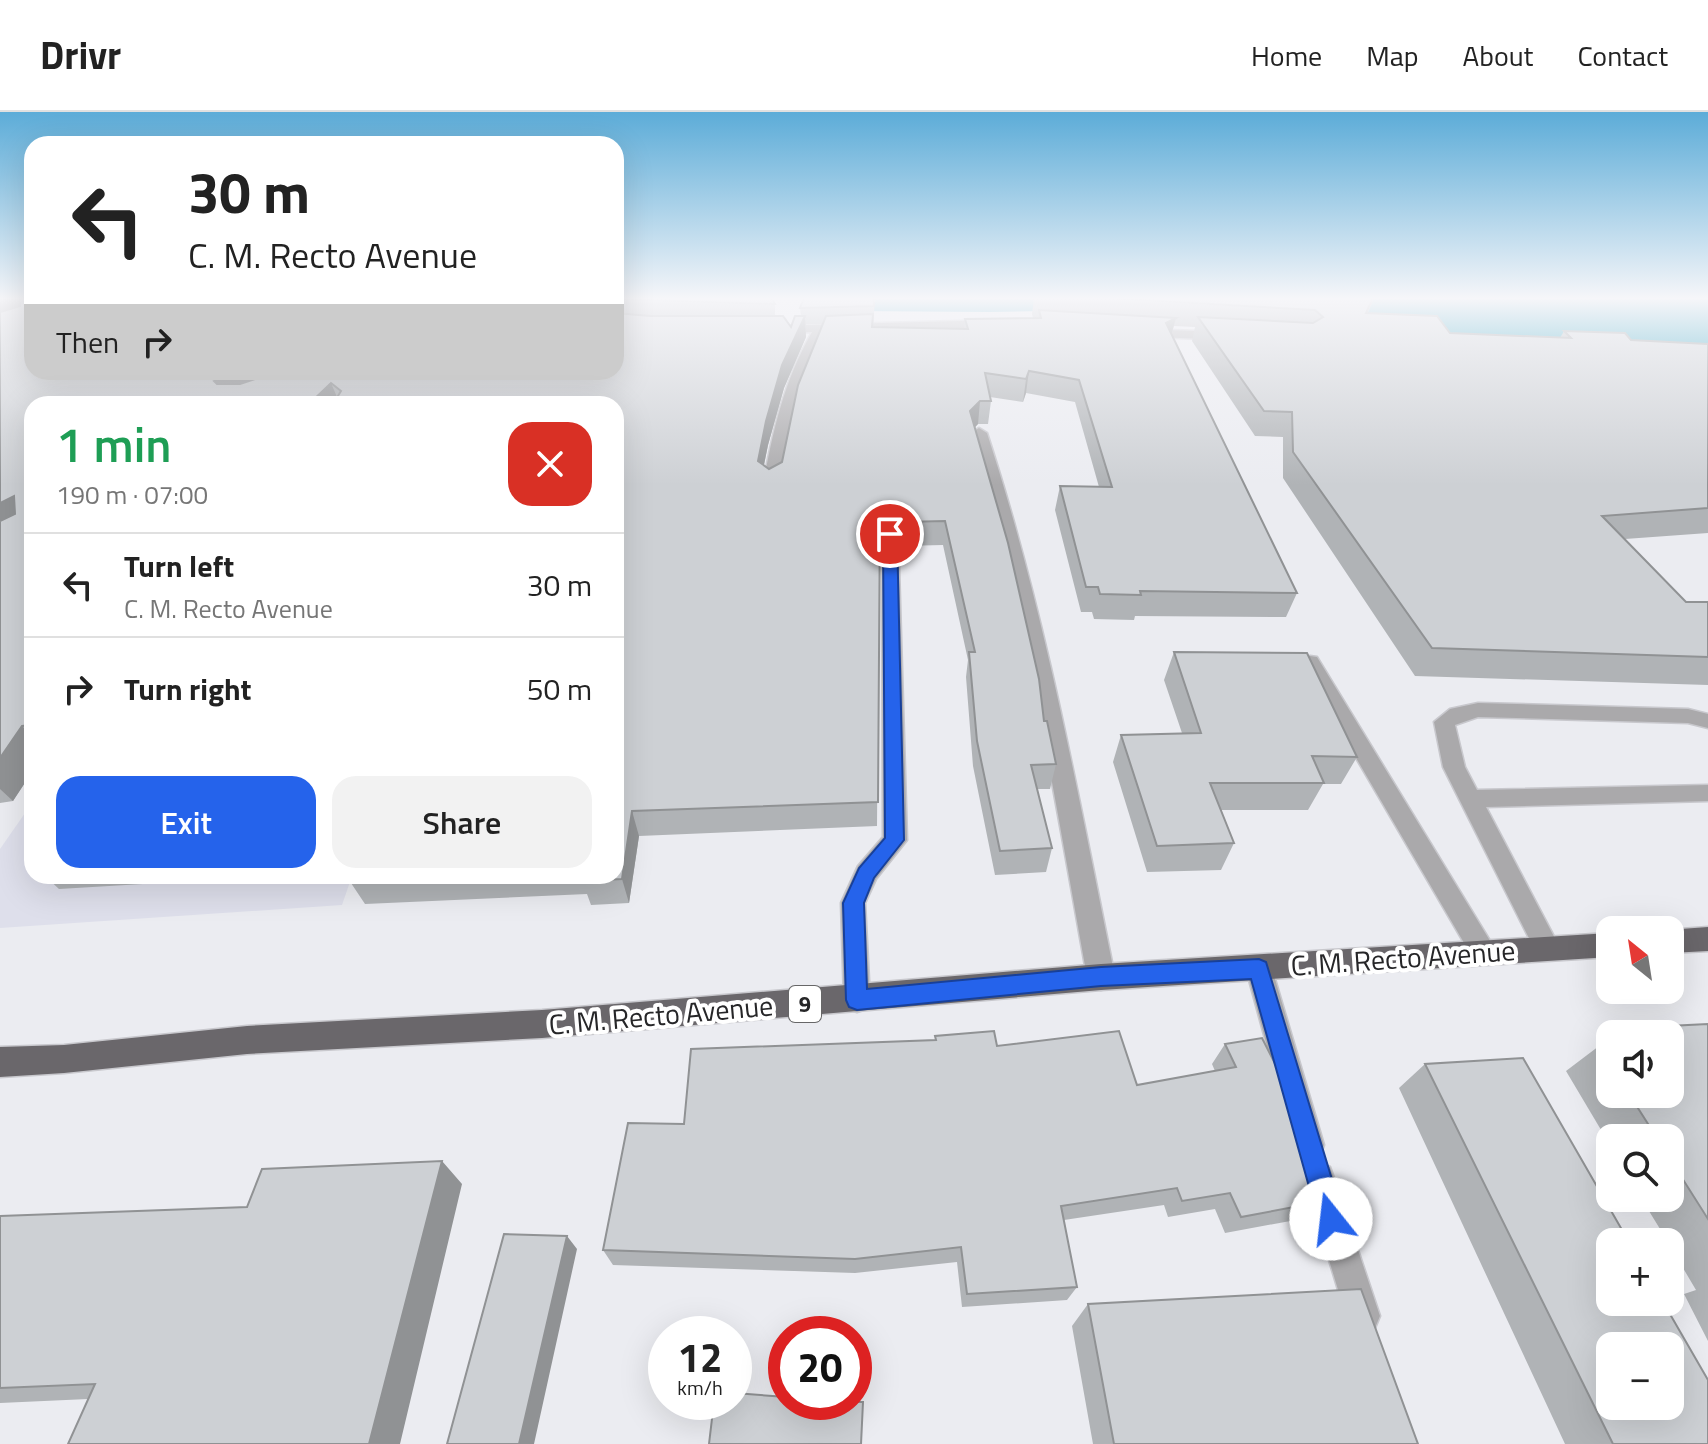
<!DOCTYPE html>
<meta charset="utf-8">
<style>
body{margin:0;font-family:"Titillium Web",sans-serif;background:#f2f2f2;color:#222;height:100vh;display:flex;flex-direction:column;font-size:30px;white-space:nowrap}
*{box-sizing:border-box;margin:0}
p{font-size:26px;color:#767676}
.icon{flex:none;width:44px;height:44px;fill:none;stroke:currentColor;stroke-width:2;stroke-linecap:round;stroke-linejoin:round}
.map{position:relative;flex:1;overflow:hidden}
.sheet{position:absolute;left:24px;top:284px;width:600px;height:488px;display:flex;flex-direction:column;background:#fff;border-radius:24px;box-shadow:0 8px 32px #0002}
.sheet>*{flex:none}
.top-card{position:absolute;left:24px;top:24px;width:600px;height:244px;border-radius:24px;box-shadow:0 8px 32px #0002;background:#fff;color:#222;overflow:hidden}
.needle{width:52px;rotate:330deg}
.buttons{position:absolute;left:1596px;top:804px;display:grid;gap:16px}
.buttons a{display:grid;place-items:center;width:88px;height:88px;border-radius:16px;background:#fff;box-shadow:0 8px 32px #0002;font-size:40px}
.speed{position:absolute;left:648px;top:1204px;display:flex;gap:16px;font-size:40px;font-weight:700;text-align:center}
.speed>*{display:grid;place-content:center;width:104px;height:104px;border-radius:50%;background:#fff;box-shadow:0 8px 32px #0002;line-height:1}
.speed small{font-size:20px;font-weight:400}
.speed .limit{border:12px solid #d22;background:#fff;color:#111}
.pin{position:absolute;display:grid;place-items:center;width:68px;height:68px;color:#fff;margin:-34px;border:4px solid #fff;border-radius:50%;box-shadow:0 2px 8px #0007}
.me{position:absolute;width:88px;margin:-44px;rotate:344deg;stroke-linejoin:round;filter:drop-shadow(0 0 6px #0008)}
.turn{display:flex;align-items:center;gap:28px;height:168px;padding:0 32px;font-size:36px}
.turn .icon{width:104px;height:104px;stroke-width:2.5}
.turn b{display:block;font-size:56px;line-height:68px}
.then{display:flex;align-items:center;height:76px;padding:0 32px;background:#0003;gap:16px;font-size:30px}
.round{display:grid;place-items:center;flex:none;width:84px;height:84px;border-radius:24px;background:#f2f2f2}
.overview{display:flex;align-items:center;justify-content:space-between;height:136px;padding:0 32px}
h1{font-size:48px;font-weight:600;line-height:60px;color:#1e9e55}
.action{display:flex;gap:16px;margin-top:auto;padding:16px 32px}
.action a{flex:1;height:92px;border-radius:24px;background:#2563eb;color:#fff;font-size:32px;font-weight:600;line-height:92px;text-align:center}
.action a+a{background:#f2f2f2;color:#222}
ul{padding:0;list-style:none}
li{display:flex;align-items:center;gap:24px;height:104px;padding:0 32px;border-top:2px solid #e0e0e0}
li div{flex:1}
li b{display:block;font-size:30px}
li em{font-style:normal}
header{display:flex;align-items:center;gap:48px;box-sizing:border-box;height:112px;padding:0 40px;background:#fff;border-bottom:2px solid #e0e0e0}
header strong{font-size:38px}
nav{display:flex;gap:44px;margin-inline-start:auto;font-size:28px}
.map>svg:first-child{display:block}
.built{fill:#dedfeb}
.water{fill:#2aa1bf}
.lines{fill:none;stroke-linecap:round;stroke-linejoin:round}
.service-casing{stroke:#c8c8cd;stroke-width:3}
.minor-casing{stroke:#c8c8cd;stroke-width:3}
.trunk-casing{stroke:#c8c8cd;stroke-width:3}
.service{fill:#aaa9ab;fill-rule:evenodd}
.minor{fill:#aaa9ab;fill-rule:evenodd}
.trunk{fill:#6a676b;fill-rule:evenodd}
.wall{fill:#b0b3b6;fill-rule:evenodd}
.shaded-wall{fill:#909294}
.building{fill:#cdd0d4;stroke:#909294;stroke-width:2;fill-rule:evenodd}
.route{fill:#2563eb;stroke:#184099;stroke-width:2}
.labels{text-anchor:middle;stroke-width:8;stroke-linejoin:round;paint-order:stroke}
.shield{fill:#fff;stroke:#676768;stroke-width:2}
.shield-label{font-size:22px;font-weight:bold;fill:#262628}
.near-street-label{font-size:28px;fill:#262628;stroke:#fff}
</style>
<header>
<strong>Drivr</strong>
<nav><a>Home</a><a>Map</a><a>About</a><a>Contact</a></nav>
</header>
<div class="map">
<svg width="1708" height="1332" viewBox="0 0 1708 1332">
<rect width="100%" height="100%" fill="#ebecf1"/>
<path class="built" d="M 32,691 L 32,764 L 352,764 L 342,793 L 0,816 L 0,737 Z"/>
<path class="water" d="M 858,186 L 1708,186 L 1708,245 L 1149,197 L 990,200 L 855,199 Z"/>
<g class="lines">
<g class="service-casing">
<path id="service" d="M 890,417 L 898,422 L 907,728 L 876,767 L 865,791 L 870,888 L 866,897 L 857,900 L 848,897 L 844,888 L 841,791 L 858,754 L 883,725 L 882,422 Z
M 1310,544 L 1317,545 L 1492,832 L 1496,840 L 1492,848 L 1483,851 L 1474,848 L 1300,550 Z
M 1478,591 L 1688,597 L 1708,602 L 1708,616 L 1688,611 L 1478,605 L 1455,613 L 1465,655 L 1477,678 L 1708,673 L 1708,689 L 1486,695 L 1560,836 L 1556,844 L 1547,847 L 1538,844 L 1443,655 L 1434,610 L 1450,597 Z
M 1259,845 L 1268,849 L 1272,857 L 1324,1033 L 1320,1044 L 1309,1048 L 1298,1044 L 1294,1033 L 1246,857 L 1250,849 Z
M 1319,1051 L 1330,1055 L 1334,1066 L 1380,1204 L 1375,1216 L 1363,1221 L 1351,1216 L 1346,1204 L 1304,1066 L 1308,1055 Z"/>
</g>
<g class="minor-casing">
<path id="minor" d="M 995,208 L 1002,212 L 1000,215 L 826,220 C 799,269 789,318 781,373 L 772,378 L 766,377 L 763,373 C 773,318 784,269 812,220 L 776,221 L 771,220 L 771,214 Z
M 1139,217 L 1227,220 L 1234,224 L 1227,228 L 1134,224 L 1134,218 Z
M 979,316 L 987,321 C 1045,499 1078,682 1115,865 L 1111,874 L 1101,878 L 1091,874 L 1087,865 C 1054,682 1025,499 971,321 Z"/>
</g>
<g class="trunk-casing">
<path id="trunk" d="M 1708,815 L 1708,839 L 1670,841 L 1670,818 L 1667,818 Z
M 1610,821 L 1610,845 L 1101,878 L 542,926 L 247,942 L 64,961 L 0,965 L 0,935 L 64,933 L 247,914 L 542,898 L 1101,852 Z"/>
</g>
<use href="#service" class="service"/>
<use href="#minor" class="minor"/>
<use href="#trunk" class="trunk"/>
</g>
<path class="wall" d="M 0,186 L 32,260 L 616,260 L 616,186 L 775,192 L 775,204 L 791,215 L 801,204 L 800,196 L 875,186 L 873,215 L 964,217 L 965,207 L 1033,206 L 1032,202 L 1034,186 L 1374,186 L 1368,201 L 1450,221 L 1560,226 L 1564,219 L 1631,228 L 1708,232 L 1708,421 L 1625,427 L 1686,490 L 1708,490 L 1708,573 L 1415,564 L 1283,366 L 1283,325 L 1255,324 L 1192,229 L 1195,215 L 1174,214 L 1171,223 L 1297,481 L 1286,505 L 1135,504 L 1134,508 L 1094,507 L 1092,500 L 1081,500 L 1055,398 L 1060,374 L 1099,375 L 1075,290 L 1026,281 L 1023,290 L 990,285 L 991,289 L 988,312 L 978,312 L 975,315 L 1044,609 L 1056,652 L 1050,677 L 1037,677 L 1052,736 L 1046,760 L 995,763 L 973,654 L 966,565 L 968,548 L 943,433 L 901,434 L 900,419 L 888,414 L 879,422 L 877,714 L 639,724 L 629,791 L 591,793 L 587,782 L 365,792 L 349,768 L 351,764 L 616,764 L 616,292 L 32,292 L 32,660 L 13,689 L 0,691 ZM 806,212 L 823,212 L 782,350 L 769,357 L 764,353 L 768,333 L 784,276 L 806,225 Z
M 1174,540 L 1357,645 L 1341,672 L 1323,672 L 1308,698 L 1221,698 L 1234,731 L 1221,758 L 1147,760 L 1113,650 L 1121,623 L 1182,621 L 1164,568 Z
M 45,764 L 276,764 L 59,777 Z
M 1708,912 L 1708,1229 L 1684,1182 L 1696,1178 L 1670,1134 L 1670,1130 L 1668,1130 L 1641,1086 L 1670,1086 L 1670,1026 L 1610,1026 L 1610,1033 L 1566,959 L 1599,934 L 1610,933 L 1610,982 L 1670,982 L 1670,922 L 1657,922 L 1669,914 Z
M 935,924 L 997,934 L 1137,973 L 1215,959 L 1212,952 L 1225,932 L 1331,1088 L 1312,1105 L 1225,1121 L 1215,1097 L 1168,1105 L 1164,1093 L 1064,1108 L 1077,1175 L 1067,1188 L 962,1195 L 957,1150 L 855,1161 L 613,1153 L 603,1138 L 684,1012 L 935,928 Z
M 1425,952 L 1708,1332 L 1565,1332 L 1399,976 Z
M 462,1072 L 88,1287 L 0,1291 L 0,1104 L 247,1095 Z
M 1088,1192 L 1418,1332 L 1093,1332 L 1072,1214 Z"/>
<path class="shaded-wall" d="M 0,186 L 25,186 L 32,198 L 0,212 Z
M 805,204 L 806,225 L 784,276 L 768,333 L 760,372 L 758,349 L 766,309 L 782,253 Z
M 1176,206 L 1170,227 L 1166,211 Z
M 1029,259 L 1026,281 L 1023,290 L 1026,267 Z
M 234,260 L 306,260 L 226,291 L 214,269 Z
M 331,271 L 340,292 L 309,292 Z
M 980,289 L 978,312 L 968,322 L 970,299 Z
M 14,384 L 32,407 L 0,425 L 0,391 Z
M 889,390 L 888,414 L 879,422 L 880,398 Z
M 22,614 L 32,624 L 32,660 L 13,689 L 0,677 L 0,646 Z
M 632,699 L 639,724 L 629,791 L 622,767 Z
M 442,1049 L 462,1072 L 400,1332 L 369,1332 Z
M 567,1124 L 577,1137 L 534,1332 L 519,1332 Z"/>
<path class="building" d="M 20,186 L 32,186 L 32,260 L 234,260 L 214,269 L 217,272 L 240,272 L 276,260 L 616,260 L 616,201 L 650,204 L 783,204 L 791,215 L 795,204 L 805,204 L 782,253 L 766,309 L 758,349 L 769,357 L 782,350 L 798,273 L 826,204 L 873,202 L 872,215 L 968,217 L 965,207 L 1041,206 L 1039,198 L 1176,206 L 1166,211 L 1297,481 L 1140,479 L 1141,483 L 1100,482 L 1098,475 L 1086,475 L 1060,374 L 1112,375 L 1079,268 L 1029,259 L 1026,267 L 985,261 L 991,289 L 980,289 L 970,299 L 1008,431 L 1039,567 L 1044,609 L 1047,609 L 1056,652 L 1031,653 L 1052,736 L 1000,739 L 977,629 L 969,540 L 975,540 L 945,409 L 902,410 L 901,395 L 889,390 L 880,398 L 878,690 L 632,699 L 622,767 L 582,769 L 583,764 L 616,764 L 616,292 L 333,292 L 341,279 L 331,271 L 309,292 L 32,292 L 32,613 L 22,614 L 0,646 L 0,409 L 15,402 L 14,384 L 0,391 L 0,200 L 20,194 Z
M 616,186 L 771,186 L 775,192 L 616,187 Z
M 804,186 L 874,186 L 874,194 L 800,196 Z
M 1109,186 L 1373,186 L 1366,201 L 1437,204 L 1450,221 L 1571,226 L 1564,219 L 1625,221 L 1631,228 L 1708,232 L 1708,396 L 1602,404 L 1686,490 L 1708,490 L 1708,545 L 1432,536 L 1293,340 L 1292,300 L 1264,299 L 1198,205 L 1313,211 L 1323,205 L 1315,198 Z
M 1174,540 L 1307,541 L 1357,645 L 1312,644 L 1324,671 L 1210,671 L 1234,731 L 1157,734 L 1121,623 L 1201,621 Z
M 351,764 L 449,764 L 349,768 Z
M 1708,912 L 1708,1107 L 1670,1047 L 1670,1026 L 1657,1026 L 1629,982 L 1670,982 L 1670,928 L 1678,928 L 1669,914 Z
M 994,919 L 997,934 L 1119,919 L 1137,973 L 1236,955 L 1225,932 L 1262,926 L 1313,1027 L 1331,1088 L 1241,1105 L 1230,1081 L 1182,1089 L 1177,1076 L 1061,1094 L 1077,1175 L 967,1182 L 961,1135 L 855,1147 L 603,1138 L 628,1011 L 684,1012 L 691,937 L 936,928 L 935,924 Z
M 1610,933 L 1610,951 L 1599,934 Z
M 1523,946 L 1629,1130 L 1610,1130 L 1610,1190 L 1663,1190 L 1708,1268 L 1708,1332 L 1613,1332 L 1425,952 ZM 1610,1234 L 1670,1234 L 1670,1294 L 1610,1294 Z
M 442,1049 L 369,1332 L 68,1332 L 95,1272 L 0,1276 L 0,1104 L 247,1095 L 262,1057 Z
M 504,1122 L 567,1124 L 519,1332 L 447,1332 Z
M 1361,1177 L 1418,1332 L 1114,1332 L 1088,1192 Z
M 734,1281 L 786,1285 L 786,1290 L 863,1290 L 861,1332 L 709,1332 L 714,1290 L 734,1290 Z"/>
<linearGradient id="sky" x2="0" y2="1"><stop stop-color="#5cacd8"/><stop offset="0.5" stop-color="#f6f6f9"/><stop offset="1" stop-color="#f6f6f9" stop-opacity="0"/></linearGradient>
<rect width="1708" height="373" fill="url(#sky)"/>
<path class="route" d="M 890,418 L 897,422 L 904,728 L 874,766 L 864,791 L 867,877 L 1101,855 L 1259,847 L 1266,850 L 1344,1107 L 1340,1116 L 1331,1120 L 1322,1116 L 1318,1107 L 1251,867 L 1101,874 L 857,898 L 849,895 L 846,888 L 843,791 L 859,756 L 885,726 L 883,422 Z"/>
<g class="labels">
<rect class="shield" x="789" y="874" width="32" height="36" rx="6"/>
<g class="shield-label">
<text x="805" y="900">9</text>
</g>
<g class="near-street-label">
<text transform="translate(1403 846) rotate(-4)" y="10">C. M. Recto Avenue</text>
<text transform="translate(661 903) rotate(-5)" y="10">C. M. Recto Avenue</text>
</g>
</g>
</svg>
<div class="buttons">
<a><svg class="needle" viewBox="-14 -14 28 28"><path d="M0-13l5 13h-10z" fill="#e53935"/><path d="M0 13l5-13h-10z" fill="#767676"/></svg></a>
<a><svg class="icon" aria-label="sound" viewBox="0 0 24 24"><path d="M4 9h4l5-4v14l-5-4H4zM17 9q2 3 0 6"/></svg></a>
<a><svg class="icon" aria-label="search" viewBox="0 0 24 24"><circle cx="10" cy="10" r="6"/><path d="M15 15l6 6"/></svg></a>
<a>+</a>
<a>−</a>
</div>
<div class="speed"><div>12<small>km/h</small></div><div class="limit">20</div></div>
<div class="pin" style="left:890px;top:422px;background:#d93025"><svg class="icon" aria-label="arrive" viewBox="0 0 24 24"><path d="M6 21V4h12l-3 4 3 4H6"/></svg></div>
<svg class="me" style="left:1331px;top:1107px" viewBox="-20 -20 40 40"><circle r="19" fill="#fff"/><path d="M0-13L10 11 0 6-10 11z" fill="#2563eb"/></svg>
<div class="top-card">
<div class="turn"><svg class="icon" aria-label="left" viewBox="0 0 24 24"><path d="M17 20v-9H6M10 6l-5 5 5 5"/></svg><div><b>30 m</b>C. M. Recto Avenue</div></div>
<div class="then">Then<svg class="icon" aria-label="right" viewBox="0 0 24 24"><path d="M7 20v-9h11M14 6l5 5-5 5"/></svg></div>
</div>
<section class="sheet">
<div class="overview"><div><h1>1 min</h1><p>190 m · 07:00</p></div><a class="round" style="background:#d93025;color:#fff"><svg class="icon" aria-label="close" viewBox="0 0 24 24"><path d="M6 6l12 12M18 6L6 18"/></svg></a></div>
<ul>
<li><svg class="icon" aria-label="left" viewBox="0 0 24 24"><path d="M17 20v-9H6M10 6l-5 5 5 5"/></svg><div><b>Turn left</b><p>C. M. Recto Avenue</p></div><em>30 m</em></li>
<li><svg class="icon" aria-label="right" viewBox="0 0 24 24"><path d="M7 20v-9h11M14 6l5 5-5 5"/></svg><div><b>Turn right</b></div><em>50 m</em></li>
</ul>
<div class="action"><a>Exit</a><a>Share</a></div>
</section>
</div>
